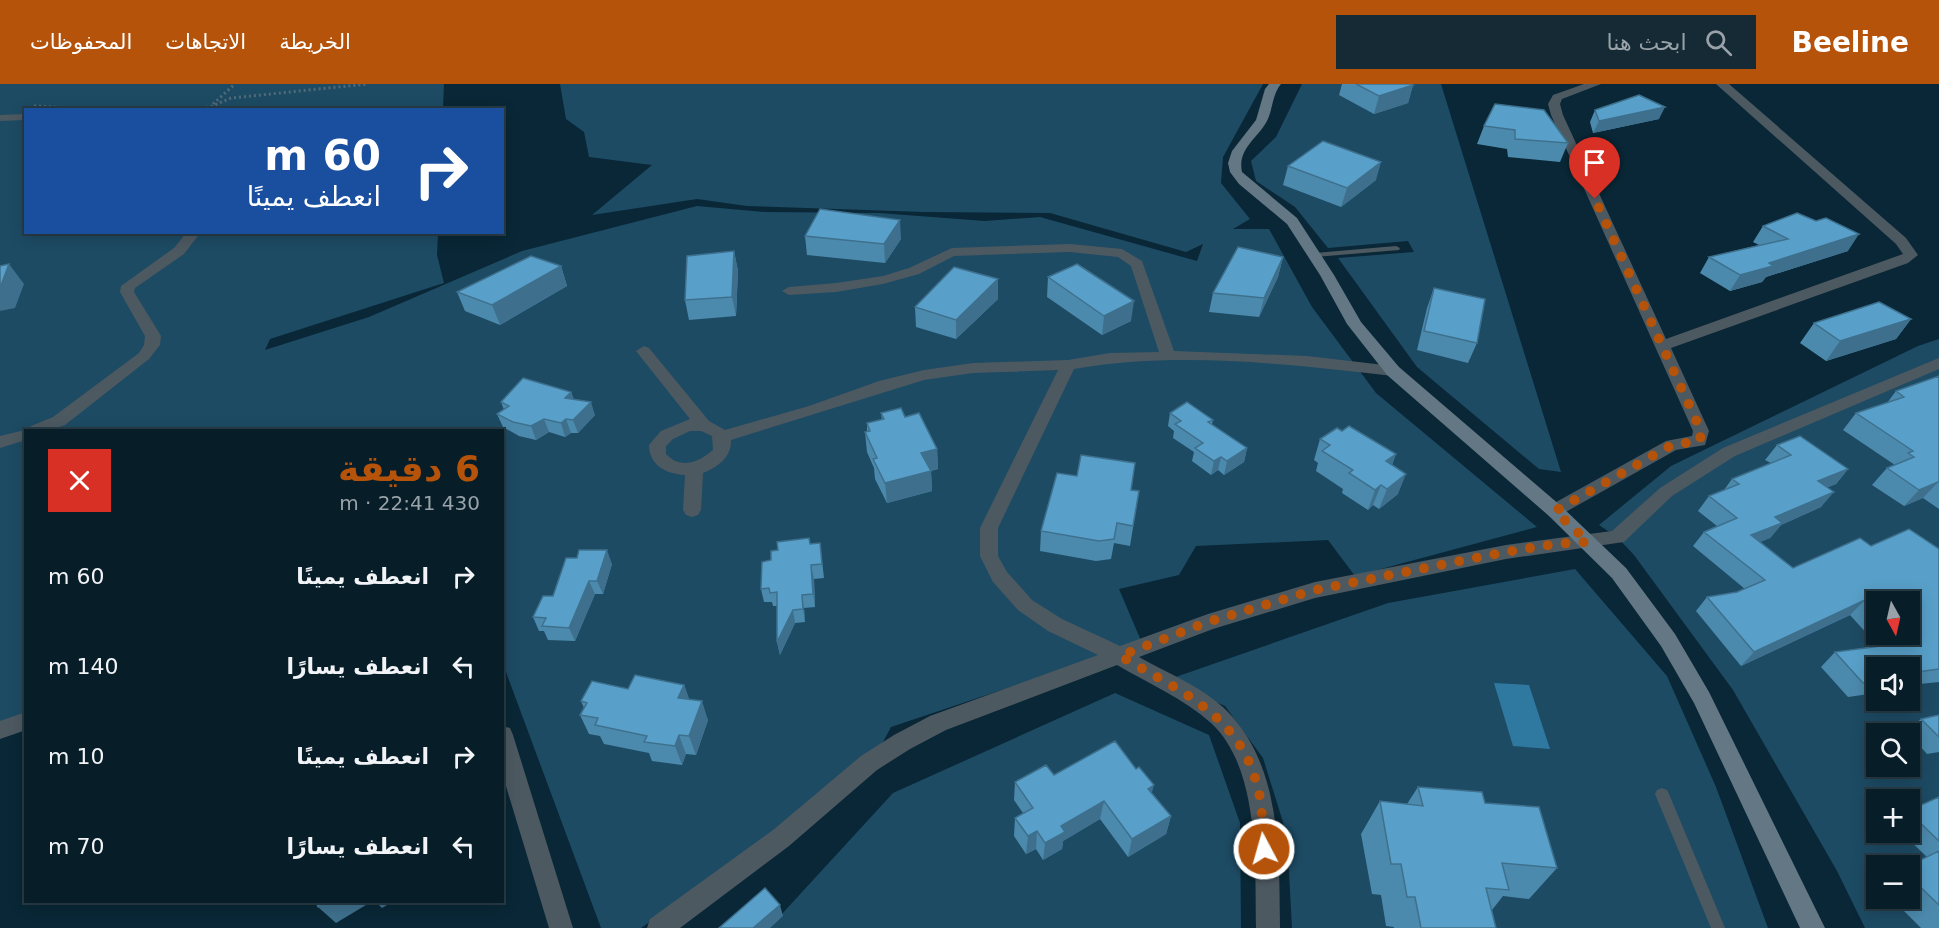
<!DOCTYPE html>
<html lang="ar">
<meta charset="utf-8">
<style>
body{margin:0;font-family:"DejaVu Sans","Noto Sans Arabic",sans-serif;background:#152a34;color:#f1f3f6;direction:rtl;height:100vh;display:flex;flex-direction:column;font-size:22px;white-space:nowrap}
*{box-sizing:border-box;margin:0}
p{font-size:20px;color:#98a2a8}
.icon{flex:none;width:33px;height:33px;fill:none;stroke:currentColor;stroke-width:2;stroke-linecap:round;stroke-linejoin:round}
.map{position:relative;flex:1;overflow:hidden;direction:ltr}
.side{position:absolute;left:24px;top:345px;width:480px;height:474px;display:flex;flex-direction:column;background:#071d28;border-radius:0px;box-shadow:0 3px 15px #0003,0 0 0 2px #283b45;direction:rtl}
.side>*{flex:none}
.hud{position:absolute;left:24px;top:24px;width:480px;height:126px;border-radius:0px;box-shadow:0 3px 15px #0003,0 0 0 2px #283b45;direction:rtl;background:#1a4fa0;color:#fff;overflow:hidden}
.needle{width:39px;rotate:172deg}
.buttons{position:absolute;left:1866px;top:507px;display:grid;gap:12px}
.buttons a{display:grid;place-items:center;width:54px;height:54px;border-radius:0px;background:#071d28;box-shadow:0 3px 15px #0003,0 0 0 2px #283b45;font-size:30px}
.pin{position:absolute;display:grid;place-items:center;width:51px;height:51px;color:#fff;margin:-62px -26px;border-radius:50% 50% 50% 0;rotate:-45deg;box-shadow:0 0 6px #0007}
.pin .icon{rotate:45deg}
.me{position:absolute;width:66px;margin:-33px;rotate:354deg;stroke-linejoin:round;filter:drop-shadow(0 0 4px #0008)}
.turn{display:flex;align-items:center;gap:21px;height:126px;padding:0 24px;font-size:27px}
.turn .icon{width:78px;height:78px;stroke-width:2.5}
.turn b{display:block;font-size:42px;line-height:51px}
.round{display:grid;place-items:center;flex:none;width:63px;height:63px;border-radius:0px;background:#152a34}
.head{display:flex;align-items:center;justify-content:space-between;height:102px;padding:0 24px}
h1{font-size:36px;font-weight:700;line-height:45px;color:#b45309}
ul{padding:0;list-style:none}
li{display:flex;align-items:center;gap:18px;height:90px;padding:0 24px}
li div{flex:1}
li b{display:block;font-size:22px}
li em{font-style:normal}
header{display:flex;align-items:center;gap:36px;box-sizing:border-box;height:84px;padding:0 30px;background:#b45309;color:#fff}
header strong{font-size:28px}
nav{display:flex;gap:33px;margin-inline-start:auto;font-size:21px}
.search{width:420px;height:54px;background:#152a34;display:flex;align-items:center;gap:15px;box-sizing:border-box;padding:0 21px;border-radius:0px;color:#98a2a8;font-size:22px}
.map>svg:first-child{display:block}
.green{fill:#1d4b64;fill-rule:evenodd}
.water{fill:#2f789f}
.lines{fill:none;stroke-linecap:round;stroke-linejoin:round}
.path{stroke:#516a78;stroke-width:3;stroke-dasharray:2 3;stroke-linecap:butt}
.lane{fill:#4d5961;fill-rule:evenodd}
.street{fill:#4d5961;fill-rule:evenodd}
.secondary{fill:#637784;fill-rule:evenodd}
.wall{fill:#4c8aad;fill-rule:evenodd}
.shaded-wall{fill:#3e708d}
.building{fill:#58a0c9;stroke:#3e708d;stroke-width:1.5}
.route{stroke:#b45309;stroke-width:10;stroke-dasharray:0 18}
</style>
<header>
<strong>Beeline</strong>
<div class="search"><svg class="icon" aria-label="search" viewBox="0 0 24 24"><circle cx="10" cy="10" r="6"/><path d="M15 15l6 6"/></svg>ابحث هنا</div>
<nav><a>الخريطة</a><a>الاتجاهات</a><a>المحفوظات</a></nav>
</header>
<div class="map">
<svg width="1939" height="844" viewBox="0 0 1939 844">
<rect width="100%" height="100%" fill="#092736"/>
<path class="green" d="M 0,0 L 444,0 L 443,25 L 26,26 L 26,148 L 438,149 L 437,171 L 444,199 L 270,255 L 265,266 L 369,233 L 522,167 L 697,122 L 765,128 L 879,129 L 985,137 L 1040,133 L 1197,177 L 1203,160 L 1186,168 L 1050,129 L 924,128 L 747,122 L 697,115 L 592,131 L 652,81 L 589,73 L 584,48 L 566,35 L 560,0 L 1263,0 L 1223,73 L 1221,99 L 1250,135 L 1233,145 L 1269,145 L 1312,223 L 1376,309 L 1537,443 L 1355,492 L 1328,456 L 1196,462 L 1179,491 L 1119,505 L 1142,559 L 891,643 L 868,686 L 641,844 L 601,844 L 503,580 L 502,346 L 26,346 L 25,631 L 0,640 Z
M 1302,0 L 1441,0 L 1561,388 L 1539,385 L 1417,283 L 1338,174 L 1414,168 L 1408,157 L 1328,164 L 1295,123 L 1256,97 L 1251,77 L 1276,53 Z
M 1939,255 L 1939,844 L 1865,844 L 1837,787 L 1733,606 L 1634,471 L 1617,453 L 1599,441 L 1671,382 L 1918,262 ZM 1876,518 L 1910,518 L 1910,550 L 1876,550 ZM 1876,584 L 1910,584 L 1910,616 L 1876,616 ZM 1876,650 L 1910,650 L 1910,682 L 1876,682 ZM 1876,716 L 1910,716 L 1910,748 L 1876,748 ZM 1876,782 L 1910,782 L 1910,814 L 1876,814 Z
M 1575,485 L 1667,592 L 1716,703 L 1768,844 L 1292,844 L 1287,751 L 1263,674 L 1225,622 L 1167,596 L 1388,519 Z
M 1115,609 L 1209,651 L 1240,739 L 1241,844 L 769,844 L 893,709 Z"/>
<path class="water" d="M 1494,599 L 1529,601 L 1550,665 L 1513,662 Z"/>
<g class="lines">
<path class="path" d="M 213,20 L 235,0
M 34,22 L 112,26
M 176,26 L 210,23 L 231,14 L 368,0"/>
<path class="lane" d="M 1396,162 L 1400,164 L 1399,166 L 1315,173 L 1311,171 L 1315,169 Z
M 1662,704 L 1667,706 L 1669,710 L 1725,844 L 1711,844 L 1655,710 L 1657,706 Z"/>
<path class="street" d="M 1584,0 L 1601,0 L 1562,15 L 1560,20 L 1563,31 L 1666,255 L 1903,170 L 1896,160 L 1716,0 L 1729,0 L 1906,154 L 1918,171 L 1908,179 L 1671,264 L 1709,347 L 1705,361 L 1676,366 L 1555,434 L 1549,432 L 1546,427 L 1549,422 L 1666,357 L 1692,352 L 1693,347 L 1551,31 L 1548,20 L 1553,11 Z
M 26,30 L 26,36 L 0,37 L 0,31 Z
M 187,148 L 201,148 L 184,170 L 135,204 L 134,208 L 161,252 L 160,261 L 149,275 L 65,341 L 51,346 L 26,346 L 26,356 L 0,364 L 0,352 L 29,345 L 31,342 L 53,333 L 139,269 L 144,261 L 145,252 L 120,208 L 121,202 L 174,164 Z
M 1070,160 L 1122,165 L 1142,177 L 1174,267 L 1307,272 L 1393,282 L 1401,287 L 1393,292 C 1288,280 1178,267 1074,285 L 998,444 L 998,472 L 1007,488 L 1032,516 L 1062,535 L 1120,562 L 1208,530 L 1315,498 L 1506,461 L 1612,447 L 1660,404 L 1723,364 L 1939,274 L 1939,285 L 1735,372 L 1672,412 L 1624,458 L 1506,475 L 1315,514 L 1213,545 L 1139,573 C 1167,589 1205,604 1228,628 C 1282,684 1279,771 1280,844 L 1256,844 C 1255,782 1260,684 1211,639 C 1184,615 1148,599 1117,581 L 946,646 L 910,665 L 877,686 L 789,762 L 680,844 L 647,844 L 650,835 L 773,746 L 861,672 L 894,651 L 930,632 L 1098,571 L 1048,547 L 1018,526 L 993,498 L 980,472 L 980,444 L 1058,286 L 973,289 L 924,296 L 731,356 C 732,373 717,384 703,389 L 701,426 L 698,431 L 692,433 L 686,431 L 683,426 L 685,391 C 666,390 649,381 649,361 L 661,347 L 690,335 L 636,267 L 644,262 L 649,264 L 709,337 L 725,346 L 809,322 L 879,297 L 924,286 L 973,279 L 1068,276 L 1110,269 L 1159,268 L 1131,182 L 1118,173 L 1070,168 L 954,172 L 919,190 L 883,200 L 836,208 L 789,211 L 782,207 L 789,203 L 836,199 L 883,192 L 909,184 L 952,164 ZM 690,347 L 701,347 L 712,352 L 713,366 C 699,378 681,386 666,370 L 666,362 L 673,355 Z
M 26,628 L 26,646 L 0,655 L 0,637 Z
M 502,642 L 510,644 L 513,651 L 573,844 L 549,844 L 502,689 Z"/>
<path class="secondary" d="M 1269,0 L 1281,0 C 1272,11 1273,25 1267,37 C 1258,54 1237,65 1242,88 L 1297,134 L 1334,191 L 1361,238 L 1399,283 L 1561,422 L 1626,484 L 1675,550 L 1709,608 L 1825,844 L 1800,844 L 1694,619 L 1661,562 L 1612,494 L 1549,432 L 1387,291 L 1347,240 L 1320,191 L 1287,140 L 1239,100 L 1230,88 L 1228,79 L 1232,67 L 1256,36 L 1265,5 Z"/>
</g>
<path class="wall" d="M 1342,0 L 1411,0 L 1413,1 L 1408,19 L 1374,30 L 1339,11 Z
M 1495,20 L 1568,59 L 1560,78 L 1508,73 L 1507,65 L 1477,60 L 1484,42 Z
M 1595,26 L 1659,35 L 1593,49 L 1590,38 Z
M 1288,82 L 1376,96 L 1341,123 L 1283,101 Z
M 1763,142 L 1848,167 L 1766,193 L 1762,198 L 1730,207 L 1700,189 L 1709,173 L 1759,161 L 1753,158 Z
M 805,152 L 901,155 L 885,179 L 807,171 Z
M 734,167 L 738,187 L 736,232 L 689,236 L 685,216 Z
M 1283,173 L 1278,193 L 1259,233 L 1209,228 L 1213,209 Z
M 561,182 L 567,202 L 500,241 L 465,227 L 457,208 Z
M 1048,193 L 1131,237 L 1102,251 L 1047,213 Z
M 1434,204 L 1477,259 L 1468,279 L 1417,266 L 1427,224 Z
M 998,215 L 956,255 L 916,243 L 915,223 Z
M 1911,235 L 1896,255 L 1826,277 L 1800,259 L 1814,239 Z
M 1939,292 L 1939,425 L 1923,414 L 1904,422 L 1872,401 L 1887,384 L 1895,381 L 1843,346 L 1856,329 L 1887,319 L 1896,307 Z
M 571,308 L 574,316 L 595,331 L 578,349 L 571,349 L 565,353 L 549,348 L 536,356 L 519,352 L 503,343 L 497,330 L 504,326 L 501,318 Z
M 881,329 L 905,333 L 937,365 L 938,385 L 931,387 L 932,407 L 887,419 L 875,395 L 874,384 L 867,368 L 865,348 L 867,348 L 867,339 L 882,336 Z
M 1170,329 L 1213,336 L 1212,340 L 1247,364 L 1244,378 L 1224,391 L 1218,386 L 1211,391 L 1192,377 L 1194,368 L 1173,354 L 1174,347 L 1168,342 Z
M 1342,347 L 1396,370 L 1392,381 L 1398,410 L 1379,425 L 1373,421 L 1368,426 L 1342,409 L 1343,405 L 1316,387 L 1318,379 L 1314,376 L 1320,355 Z
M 1777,361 L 1848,385 L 1836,400 L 1828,403 L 1821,423 L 1781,441 L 1770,454 L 1760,458 L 1793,484 L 1871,462 L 1939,465 L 1939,598 L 1910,601 L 1910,584 L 1876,584 L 1876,609 L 1848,613 L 1821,583 L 1835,568 L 1878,562 L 1850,531 L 1741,582 L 1696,527 L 1707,513 L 1737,508 L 1745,505 L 1693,462 L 1704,448 L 1717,442 L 1698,427 L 1709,412 L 1724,406 L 1732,395 L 1771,379 L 1765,376 ZM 1876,518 L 1910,550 L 1876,550 Z
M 1131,406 L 1139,407 L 1130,462 L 1114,459 L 1111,475 L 1096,477 L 1040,467 L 1041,447 Z
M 820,459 L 824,494 L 814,495 L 815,523 L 804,524 L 805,538 L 795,539 L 780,571 L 777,558 L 777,522 L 773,522 L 772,518 L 764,518 L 761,505 L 771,476 L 810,460 Z
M 612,480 L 603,510 L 595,510 L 575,557 L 548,556 L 544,547 L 539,547 L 533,533 L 553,512 Z
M 684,601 L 689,615 L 708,636 L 696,671 L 686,670 L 682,681 L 652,677 L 649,669 L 604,660 L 600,652 L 589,650 L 580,631 L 584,624 L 581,617 L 628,605 Z
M 1939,631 L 1939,668 L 1927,670 L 1910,651 L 1910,650 L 1908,650 L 1906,648 L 1921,635 Z
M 1015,698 L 1152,709 L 1171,732 L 1166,750 L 1128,773 L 1100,735 L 1063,757 L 1062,765 L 1043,776 L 1036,765 L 1026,770 L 1014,752 L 1015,734 L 1023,729 L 1014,716 Z
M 1418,703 L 1485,719 L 1557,784 L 1529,815 L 1503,812 L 1492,826 L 1496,844 L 1394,844 L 1394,843 L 1386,842 L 1381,811 L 1372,810 L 1361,750 L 1380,717 L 1407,720 Z
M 1939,713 L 1939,844 L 1921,844 L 1891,814 L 1910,814 L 1910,782 L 1927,773 L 1901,748 L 1910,748 L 1910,726 Z"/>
<path class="shaded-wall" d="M 1413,1 L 1408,19 L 1374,30 L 1379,12 Z
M 1665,23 L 1659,35 L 1593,49 L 1599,37 Z
M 1381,78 L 1376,96 L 1341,123 L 1347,104 Z
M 900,136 L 901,155 L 885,179 L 884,160 Z
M 1859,150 L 1848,167 L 1766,193 L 1762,198 L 1730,207 L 1740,191 L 1769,179 Z
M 734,167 L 738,187 L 736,232 L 732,213 Z
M 1283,173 L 1278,193 L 1259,233 L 1264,214 Z
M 9,180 L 24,200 L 15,224 L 0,227 L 0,204 Z
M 561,182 L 567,202 L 500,241 L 492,221 Z
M 998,195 L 998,215 L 956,255 L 956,236 Z
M 1134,217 L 1131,237 L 1102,251 L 1104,232 Z
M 1911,235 L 1896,255 L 1826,277 L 1840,257 Z
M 571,308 L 576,321 L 565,314 Z
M 591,318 L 595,331 L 578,349 L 573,336 Z
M 544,335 L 549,348 L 536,356 L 531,342 Z
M 566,335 L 571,349 L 565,353 L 561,339 Z
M 1247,364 L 1244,378 L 1224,391 L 1227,377 Z
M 937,365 L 938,385 L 922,389 L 921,369 Z
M 1396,370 L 1388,390 L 1386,377 Z
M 1221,373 L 1218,386 L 1211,391 L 1214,377 Z
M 1848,385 L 1836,400 L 1806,412 L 1818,397 Z
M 931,387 L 932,407 L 887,419 L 885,399 Z
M 1406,390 L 1398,410 L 1379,425 L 1387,405 Z
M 1938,398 L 1923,414 L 1904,422 L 1919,406 Z
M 1381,401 L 1373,421 L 1368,426 L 1375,406 Z
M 1834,408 L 1821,423 L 1781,441 L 1770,454 L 1740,466 L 1751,451 L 1775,433 Z
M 607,466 L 612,480 L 603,510 L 597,497 Z
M 811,481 L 814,495 L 815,523 L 813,510 Z
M 589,497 L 595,510 L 575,557 L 569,544 Z
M 802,511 L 804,524 L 805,538 L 803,525 Z
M 1865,516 L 1850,531 L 1741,582 L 1754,568 Z
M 793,526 L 795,539 L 780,571 L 777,558 Z
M 684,601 L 691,620 L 678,614 Z
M 702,617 L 708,636 L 696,671 L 689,652 Z
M 679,651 L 686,670 L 682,681 L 675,662 Z
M 1154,701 L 1149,719 L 1148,705 Z
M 1104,717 L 1100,735 L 1063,757 L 1062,765 L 1043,776 L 1045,759 L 1061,742 Z
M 1171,732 L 1166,750 L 1128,773 L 1132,755 Z
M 1037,747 L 1036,765 L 1026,770 L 1028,752 Z
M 326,818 L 371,818 L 336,839 L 318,823 Z
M 376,818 L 392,818 L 382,824 Z
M 780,821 L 783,832 L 770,844 L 753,844 Z"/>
<path class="building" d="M 1356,0 L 1411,0 L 1413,1 L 1379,12 Z
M 1639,11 L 1665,23 L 1599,37 L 1595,26 Z
M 1495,20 L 1544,26 L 1568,59 L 1515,55 L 1515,46 L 1484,42 Z
M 1323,57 L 1381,78 L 1347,104 L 1288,82 Z
M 820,125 L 900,136 L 884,160 L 805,152 Z
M 1797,129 L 1816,137 L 1826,134 L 1859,150 L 1769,179 L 1773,182 L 1740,191 L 1709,173 L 1788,155 L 1763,142 Z
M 1238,163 L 1283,173 L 1264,214 L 1213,209 Z
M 734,167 L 732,213 L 685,216 L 687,172 Z
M 531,172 L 561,182 L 492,221 L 457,208 Z
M 9,180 L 0,204 L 0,182 Z
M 1077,180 L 1134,217 L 1104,232 L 1048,193 Z
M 954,183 L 998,195 L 956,236 L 915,223 Z
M 1434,204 L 1485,215 L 1477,259 L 1424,247 Z
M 1879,218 L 1911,235 L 1840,257 L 1814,239 Z
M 1939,292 L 1939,398 L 1938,398 L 1919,406 L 1887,384 L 1914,373 L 1908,369 L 1913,367 L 1856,329 L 1904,313 L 1896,307 Z
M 523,294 L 571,308 L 565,314 L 591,318 L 573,336 L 566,335 L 561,339 L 544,335 L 531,342 L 513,338 L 497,330 L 509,322 L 501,318 Z
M 1187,318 L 1213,336 L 1208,338 L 1247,364 L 1227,377 L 1221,373 L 1214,377 L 1195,364 L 1203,359 L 1175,340 L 1181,337 L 1170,329 Z
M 901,324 L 905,333 L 919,329 L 937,365 L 921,369 L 931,387 L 885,399 L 873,375 L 877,374 L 865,348 L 870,347 L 867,339 L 884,335 L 881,329 Z
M 1349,342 L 1396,370 L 1386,377 L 1406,390 L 1387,405 L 1381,401 L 1375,406 L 1349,389 L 1353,386 L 1322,367 L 1330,361 L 1320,355 L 1337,344 L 1342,347 Z
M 1800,352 L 1848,385 L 1818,397 L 1834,408 L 1775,433 L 1782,439 L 1751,451 L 1793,484 L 1860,454 L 1871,462 L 1909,445 L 1939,465 L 1939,585 L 1910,589 L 1910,584 L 1876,584 L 1876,597 L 1863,599 L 1835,568 L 1904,559 L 1896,550 L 1910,550 L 1910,518 L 1876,518 L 1876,529 L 1865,516 L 1754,568 L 1707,513 L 1737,508 L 1765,496 L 1704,448 L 1737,434 L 1709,412 L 1739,400 L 1732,395 L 1791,371 L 1777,361 Z
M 1081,371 L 1135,379 L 1131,406 L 1139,407 L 1133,442 L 1117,439 L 1114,455 L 1099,457 L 1041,447 L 1057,389 L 1077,392 Z
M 809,454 L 810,460 L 820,459 L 822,480 L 811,481 L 813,510 L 802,511 L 803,525 L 793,526 L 777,558 L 777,508 L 770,509 L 769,504 L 761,505 L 762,478 L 771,476 L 771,467 L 778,466 L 777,458 Z
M 579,466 L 607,466 L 597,497 L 589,497 L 569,544 L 542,542 L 546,534 L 533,533 L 543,512 L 553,512 L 566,474 L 577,474 Z
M 635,591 L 684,601 L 678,614 L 702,617 L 689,652 L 679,651 L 675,662 L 644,658 L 647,652 L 595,641 L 598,634 L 580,631 L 587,619 L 581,617 L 592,597 L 628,605 Z
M 1939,631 L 1939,653 L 1921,635 Z
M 1115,657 L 1136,685 L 1139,683 L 1154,701 L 1148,705 L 1171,732 L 1132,755 L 1104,717 L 1061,742 L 1065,748 L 1045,759 L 1037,747 L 1028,752 L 1015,734 L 1033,724 L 1015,698 L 1046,681 L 1054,691 Z
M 1418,703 L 1482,708 L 1485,719 L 1539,723 L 1557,784 L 1502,779 L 1509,806 L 1486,804 L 1496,844 L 1421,844 L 1415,813 L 1407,813 L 1401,780 L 1391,780 L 1380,717 L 1423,722 Z
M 1939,713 L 1939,757 L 1910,729 L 1910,726 Z
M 1939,767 L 1939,821 L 1910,793 L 1910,782 L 1908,782 Z
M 765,804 L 780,821 L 753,844 L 719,844 Z
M 316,818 L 326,818 L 318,823 Z"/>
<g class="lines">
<path class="route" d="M 1264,765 C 1262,745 1263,721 1257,701 C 1239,630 1178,606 1120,572 L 1208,538 L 1315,506 L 1506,468 L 1555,460 L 1588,458 L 1555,427 L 1672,361 L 1700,357 L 1701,347 L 1595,115"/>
</g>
</svg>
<div class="buttons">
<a><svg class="needle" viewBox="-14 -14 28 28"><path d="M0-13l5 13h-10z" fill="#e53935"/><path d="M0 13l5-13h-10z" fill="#98a2a8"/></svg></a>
<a><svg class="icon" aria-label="sound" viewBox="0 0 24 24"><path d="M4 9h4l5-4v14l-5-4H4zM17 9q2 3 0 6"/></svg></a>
<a><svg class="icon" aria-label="search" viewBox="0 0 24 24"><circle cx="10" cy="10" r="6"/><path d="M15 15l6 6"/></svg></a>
<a>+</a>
<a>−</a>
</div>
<div class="pin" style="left:1595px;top:115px;background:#d93025"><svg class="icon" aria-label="arrive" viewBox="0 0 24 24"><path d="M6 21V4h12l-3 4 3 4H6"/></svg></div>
<svg class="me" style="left:1264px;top:765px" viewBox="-20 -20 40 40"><circle r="17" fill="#b45309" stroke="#fff" stroke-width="3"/><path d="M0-11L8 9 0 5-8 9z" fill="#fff"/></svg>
<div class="hud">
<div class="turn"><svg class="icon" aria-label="right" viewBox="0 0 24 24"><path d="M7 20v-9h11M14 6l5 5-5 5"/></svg><div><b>60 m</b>انعطف يمينًا</div></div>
</div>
<section class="side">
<div class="head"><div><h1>6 دقيقة</h1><p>430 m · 22:41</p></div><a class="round" style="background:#d93025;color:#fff"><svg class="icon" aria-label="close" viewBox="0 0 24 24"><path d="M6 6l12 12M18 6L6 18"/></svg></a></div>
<ul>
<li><svg class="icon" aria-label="right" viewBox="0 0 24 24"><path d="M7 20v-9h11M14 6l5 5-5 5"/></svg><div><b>انعطف يمينًا</b></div><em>60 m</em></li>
<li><svg class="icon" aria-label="left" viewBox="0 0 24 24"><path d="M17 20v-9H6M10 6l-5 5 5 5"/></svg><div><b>انعطف يسارًا</b></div><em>140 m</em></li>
<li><svg class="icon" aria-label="right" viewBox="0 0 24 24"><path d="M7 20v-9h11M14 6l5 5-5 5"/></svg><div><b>انعطف يمينًا</b></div><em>10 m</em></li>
<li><svg class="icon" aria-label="left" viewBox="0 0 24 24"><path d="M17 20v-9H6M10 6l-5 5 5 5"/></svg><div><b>انعطف يسارًا</b></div><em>70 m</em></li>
</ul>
</section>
</div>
